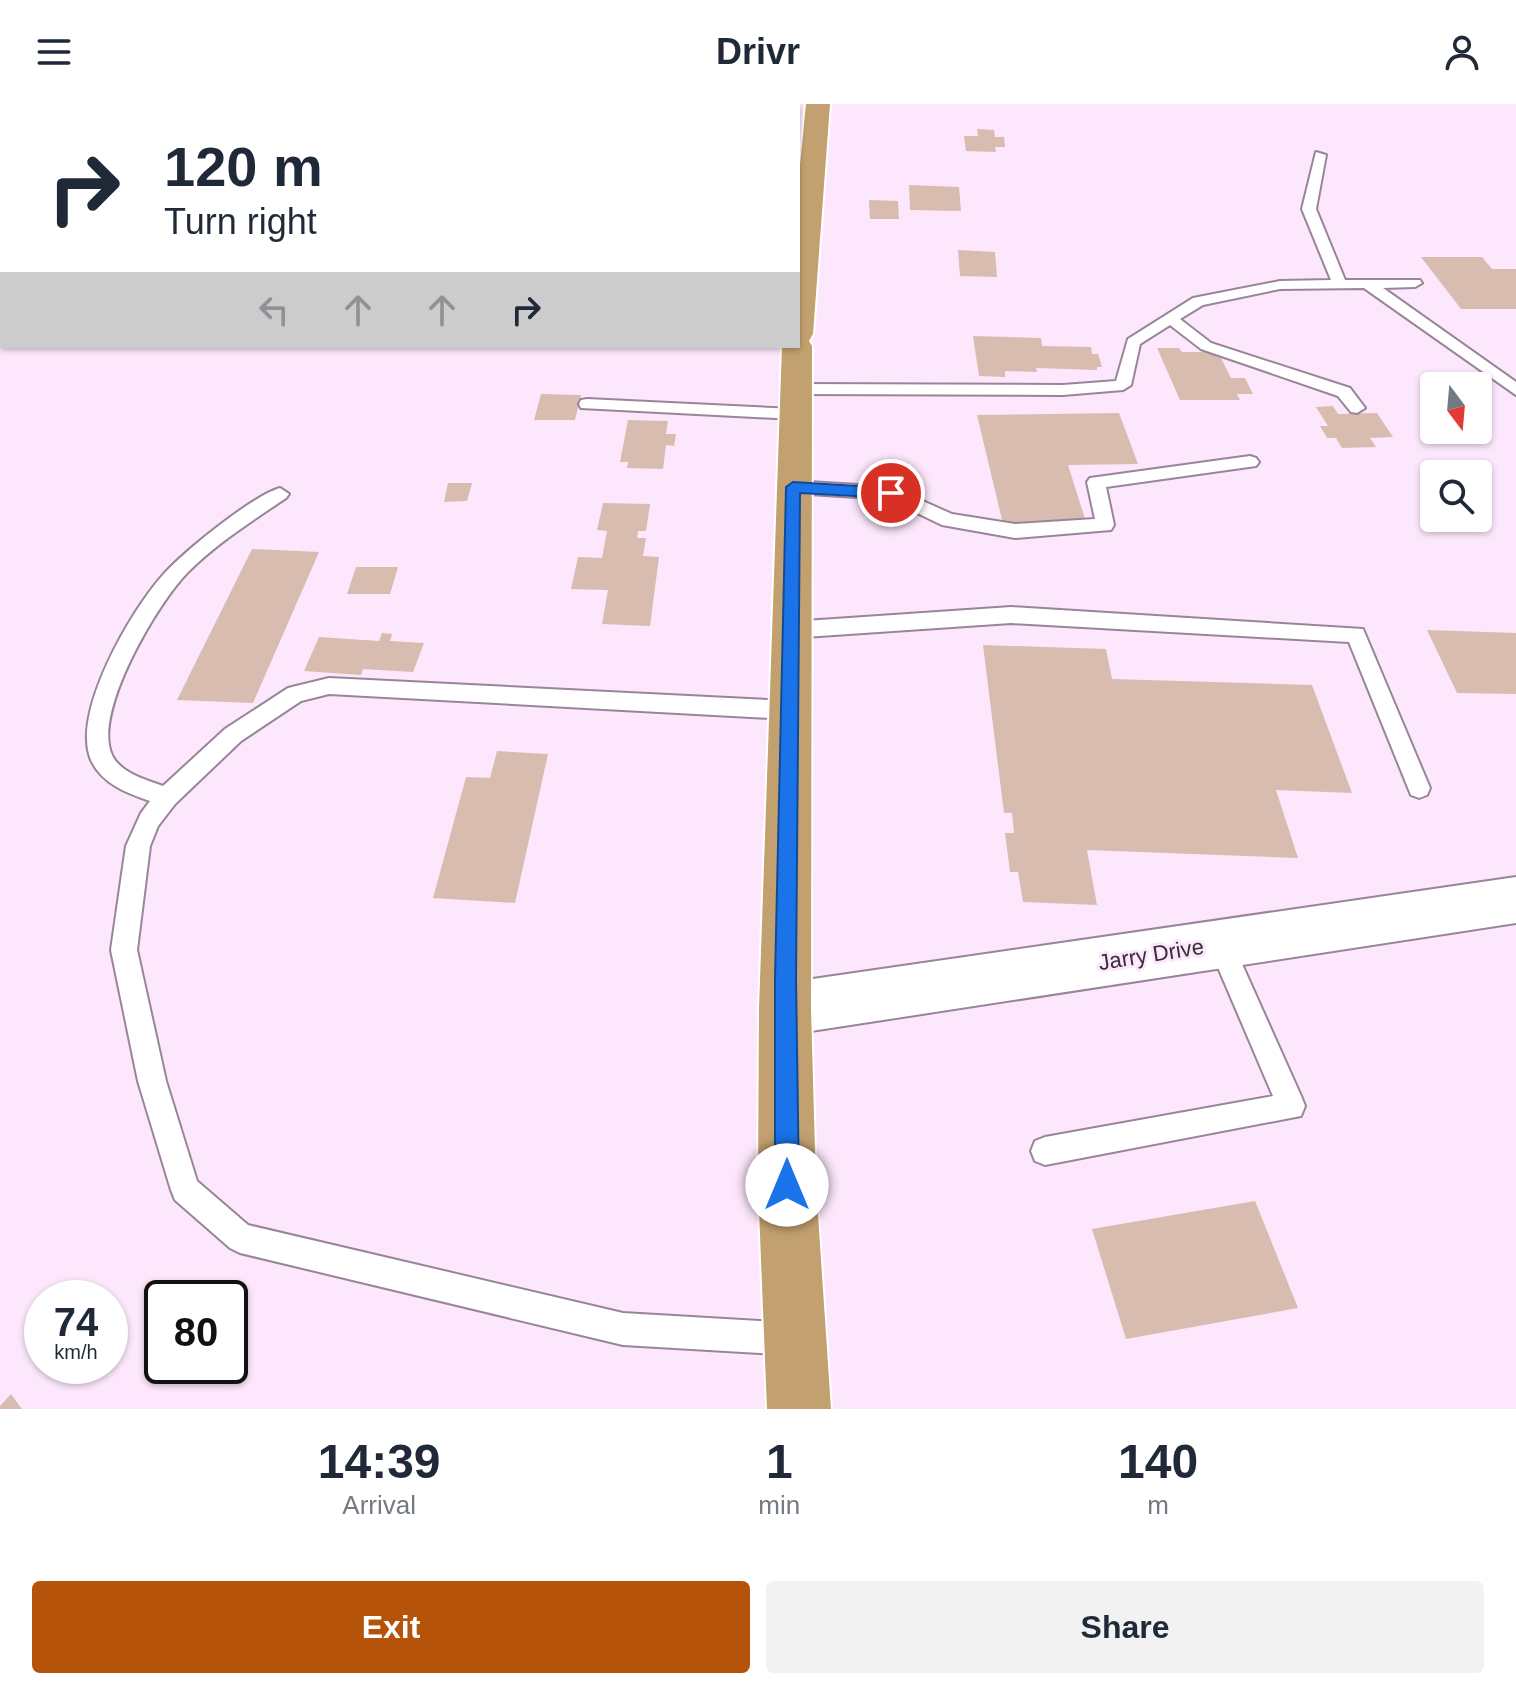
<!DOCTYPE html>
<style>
body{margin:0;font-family:Helvetica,sans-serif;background:#f2f2f3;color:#1f2937;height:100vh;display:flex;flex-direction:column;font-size:30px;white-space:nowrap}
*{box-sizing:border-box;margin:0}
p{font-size:26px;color:#747a83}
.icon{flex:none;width:44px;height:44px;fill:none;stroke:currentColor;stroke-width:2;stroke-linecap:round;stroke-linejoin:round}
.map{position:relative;height:1305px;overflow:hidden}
.panel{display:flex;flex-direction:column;background:#fff;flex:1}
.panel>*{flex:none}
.guide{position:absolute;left:0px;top:0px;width:800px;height:244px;box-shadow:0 2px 6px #0004;background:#fff;color:#1f2937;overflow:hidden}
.needle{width:52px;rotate:164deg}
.controls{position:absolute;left:1420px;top:268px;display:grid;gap:16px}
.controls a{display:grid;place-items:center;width:72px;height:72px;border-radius:8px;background:#fff;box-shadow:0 2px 6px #0004;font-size:40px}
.speed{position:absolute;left:24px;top:1176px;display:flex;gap:16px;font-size:40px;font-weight:700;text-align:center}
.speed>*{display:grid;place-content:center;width:104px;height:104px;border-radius:50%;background:#fff;box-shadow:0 2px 6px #0004;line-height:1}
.speed small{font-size:20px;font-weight:400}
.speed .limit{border:4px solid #111;border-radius:12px;background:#fff;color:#111}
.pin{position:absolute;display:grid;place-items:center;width:68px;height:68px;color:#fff;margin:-34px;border:4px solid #fff;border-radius:50%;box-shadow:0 2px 8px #0007}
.me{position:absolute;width:88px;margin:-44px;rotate:0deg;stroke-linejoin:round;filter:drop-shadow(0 0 6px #0008)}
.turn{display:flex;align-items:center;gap:28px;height:168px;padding:0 32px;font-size:36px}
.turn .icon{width:104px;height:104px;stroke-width:2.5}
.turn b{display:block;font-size:56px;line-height:68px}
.lanes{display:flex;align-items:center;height:76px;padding:0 32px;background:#0003;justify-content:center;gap:40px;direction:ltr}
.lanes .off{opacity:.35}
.eta{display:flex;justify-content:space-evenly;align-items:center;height:136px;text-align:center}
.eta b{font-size:48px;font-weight:700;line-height:56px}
.action{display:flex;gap:16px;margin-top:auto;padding:16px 32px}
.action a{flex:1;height:92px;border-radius:8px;background:#b45309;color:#fff;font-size:32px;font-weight:700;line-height:92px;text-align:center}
.action a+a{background:#f2f2f3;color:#1f2937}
header{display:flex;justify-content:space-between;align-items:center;height:104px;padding:0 32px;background:#fff;font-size:36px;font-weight:700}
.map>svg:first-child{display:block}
.building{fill:#d8bcaf}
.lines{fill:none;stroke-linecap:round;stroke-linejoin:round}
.service-casing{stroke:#998599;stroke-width:4}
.minor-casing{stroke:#998599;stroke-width:4}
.trunk-casing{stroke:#fff;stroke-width:4}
.service{fill:#fff;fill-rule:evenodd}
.minor{fill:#fff;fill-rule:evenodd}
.trunk{fill:#c3a06f;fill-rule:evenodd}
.route{fill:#1a73e8;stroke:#114b97;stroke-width:2}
.labels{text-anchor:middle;stroke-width:6;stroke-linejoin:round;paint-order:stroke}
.street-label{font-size:22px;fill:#372e36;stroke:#fde7fc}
</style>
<header><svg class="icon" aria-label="menu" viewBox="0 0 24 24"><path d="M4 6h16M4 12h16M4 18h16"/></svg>Drivr<svg class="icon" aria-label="person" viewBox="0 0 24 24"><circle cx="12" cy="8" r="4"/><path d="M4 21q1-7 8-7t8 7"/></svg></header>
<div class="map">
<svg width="1516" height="1305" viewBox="0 0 1516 1305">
<rect width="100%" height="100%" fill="#fde7fc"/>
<path class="building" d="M 977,25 L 994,26 L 995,33 L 1004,33 L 1005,43 L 995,43 L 996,48 L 966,47 L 964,32 L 978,32 Z
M 909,81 L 959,83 L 961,107 L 910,106 Z
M 869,96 L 898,97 L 899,115 L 870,115 Z
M 958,146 L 995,148 L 997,173 L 960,172 Z
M 1421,153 L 1482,153 L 1492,165 L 1516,165 L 1516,205 L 1461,205 Z
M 973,232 L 1041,234 L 1042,242 L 1091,243 L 1092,250 L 1098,250 L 1102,263 L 1097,263 L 1097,266 L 1036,264 L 1037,268 L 1005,267 L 1005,273 L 979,272 Z
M 1157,244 L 1179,244 L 1182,248 L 1218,248 L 1231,274 L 1245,274 L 1253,290 L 1237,290 L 1240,296 L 1180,296 Z
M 541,290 L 581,291 L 575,316 L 534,316 Z
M 1333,302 L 1338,310 L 1377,309 L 1393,333 L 1370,334 L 1376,343 L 1342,344 L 1336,334 L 1327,334 L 1320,322 L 1328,322 L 1316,303 Z
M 1119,309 L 1138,360 L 1068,361 L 1086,418 L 1003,420 L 977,311 Z
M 628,316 L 668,317 L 666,330 L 676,330 L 674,342 L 666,341 L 663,365 L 627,364 L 628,358 L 620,358 Z
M 448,379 L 472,379 L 467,397 L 444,398 Z
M 603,399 L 650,400 L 646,427 L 638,427 L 637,434 L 646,434 L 643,452 L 659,453 L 650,522 L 602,520 L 608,486 L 571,485 L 578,453 L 602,454 L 607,427 L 597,426 Z
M 252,445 L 319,448 L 253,599 L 177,596 Z
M 356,463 L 398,463 L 390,490 L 347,490 Z
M 1427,526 L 1516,529 L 1516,590 L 1457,589 Z
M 382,529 L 392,530 L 390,537 L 424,539 L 413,568 L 363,565 L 361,571 L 304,567 L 319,533 L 379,537 Z
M 983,541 L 1106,545 L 1112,575 L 1312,581 L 1352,689 L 1276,686 L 1298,754 L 1087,746 L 1097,801 L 1023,798 L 1018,768 L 1010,768 L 1005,729 L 1014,729 L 1012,709 L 1004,709 Z
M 497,647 L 548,650 L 515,799 L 433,794 L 466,673 L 490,674 Z
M 1255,1097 L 1298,1204 L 1126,1235 L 1092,1125 Z
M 11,1290 L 22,1305 L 0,1305 L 0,1302 Z"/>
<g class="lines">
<g class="service-casing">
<path id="service" d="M 249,0 L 263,0 L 265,2 L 251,2 Z
M 1316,48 L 1326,51 L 1316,105 L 1345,176 L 1420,176 L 1422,179 L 1415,183 L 1383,184 L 1516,278 L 1516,291 L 1364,184 L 1280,185 L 1203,201 L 1180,215 L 1211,239 L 1350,284 L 1365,304 L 1357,309 L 1351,308 L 1338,292 L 1201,245 L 1170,221 L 1140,240 L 1131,281 L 1123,286 L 1063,291 L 794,290 L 786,285 L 794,280 L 1063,281 L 1116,277 L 1128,235 L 1193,194 L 1280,177 L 1331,176 L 1302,105 Z
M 587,295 L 794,305 L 802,310 L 794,315 L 581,304 L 579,300 L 581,296 Z
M 1250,352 L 1256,354 L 1259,358 L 1256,362 L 1106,383 L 1114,421 L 1111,426 L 1015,434 L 942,421 L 888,395 L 793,389 L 784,383 L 793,377 L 891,383 L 952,410 L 1015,420 L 1095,415 L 1087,378 L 1090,374 Z
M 280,384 L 289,390 L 286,394 C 252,417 217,439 188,468 C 158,498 92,609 112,651 C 120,669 147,676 163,682 L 225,625 L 288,584 L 329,574 L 789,597 L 797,600 L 800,606 L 797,612 L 789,615 L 329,590 L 301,597 L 241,637 L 175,700 L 158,722 L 150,742 L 137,846 L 166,977 L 197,1077 L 248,1121 L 623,1209 L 792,1219 L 803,1224 L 808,1235 L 803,1246 L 792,1251 L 623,1241 L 240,1149 L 230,1144 L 175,1096 L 171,1086 L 138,977 L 111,846 L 126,742 L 141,709 L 150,697 C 127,689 102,680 91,656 C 71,609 131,507 162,472 C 182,449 252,392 280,384 Z
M 1011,503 L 1363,525 L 1430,684 L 1427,691 L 1419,694 L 1411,691 L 1349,538 L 1011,519 L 790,534 L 783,532 L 780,526 L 783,520 L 790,518 Z
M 1220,828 L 1229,831 L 1301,992 L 1305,1002 L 1301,1012 L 1045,1061 L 1035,1057 L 1031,1047 L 1035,1037 L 1045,1033 L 1273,992 L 1208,840 L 1211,831 Z"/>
</g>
<g class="minor-casing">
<path id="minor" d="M 1516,773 L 1516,819 L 785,931 L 767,923 L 759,905 L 767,887 L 785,879 Z"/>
</g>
<g class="trunk-casing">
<path id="trunk" d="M 806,0 L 830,0 L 813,230 L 809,237 L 812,242 L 811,905 L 816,1081 L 831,1305 L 767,1305 L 758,1081 L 759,905 L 782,242 L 798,242 L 798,81 Z"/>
</g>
<use href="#service" class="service"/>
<use href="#minor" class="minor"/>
<use href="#trunk" class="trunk"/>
</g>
<path class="route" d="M 793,378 L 891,384 L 898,389 L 891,394 L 800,389 L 796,875 L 799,1081 L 796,1090 L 787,1093 L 779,1090 L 775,1081 L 775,875 L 786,383 Z"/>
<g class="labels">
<g class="street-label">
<text transform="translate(1151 850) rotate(-9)" y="8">Jarry Drive</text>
</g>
</g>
</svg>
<div class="controls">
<a><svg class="needle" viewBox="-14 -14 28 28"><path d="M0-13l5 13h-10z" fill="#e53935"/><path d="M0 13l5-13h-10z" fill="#747a83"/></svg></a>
<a><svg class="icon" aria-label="search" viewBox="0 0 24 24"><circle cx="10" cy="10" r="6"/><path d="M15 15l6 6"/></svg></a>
</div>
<div class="speed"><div>74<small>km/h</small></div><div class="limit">80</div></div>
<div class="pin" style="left:891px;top:389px;background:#d93025"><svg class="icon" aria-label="arrive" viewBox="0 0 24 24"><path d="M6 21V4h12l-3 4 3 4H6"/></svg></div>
<svg class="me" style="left:787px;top:1081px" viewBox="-20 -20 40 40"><circle r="19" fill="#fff"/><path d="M0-13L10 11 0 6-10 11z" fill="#1a73e8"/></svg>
<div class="guide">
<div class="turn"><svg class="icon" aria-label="right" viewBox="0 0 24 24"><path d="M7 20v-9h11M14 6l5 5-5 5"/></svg><div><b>120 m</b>Turn right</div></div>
<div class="lanes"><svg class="icon off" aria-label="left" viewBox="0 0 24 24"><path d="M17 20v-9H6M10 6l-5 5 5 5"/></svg><svg class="icon off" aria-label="ahead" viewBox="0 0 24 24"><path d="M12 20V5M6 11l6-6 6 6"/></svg><svg class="icon off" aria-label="ahead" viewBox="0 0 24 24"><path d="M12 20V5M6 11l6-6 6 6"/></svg><svg class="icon" aria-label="right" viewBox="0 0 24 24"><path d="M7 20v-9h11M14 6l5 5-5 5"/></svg></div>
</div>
</div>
<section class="panel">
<div class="eta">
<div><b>14:39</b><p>Arrival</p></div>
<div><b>1</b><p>min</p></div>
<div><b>140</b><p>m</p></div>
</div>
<div class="action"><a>Exit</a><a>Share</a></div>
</section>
